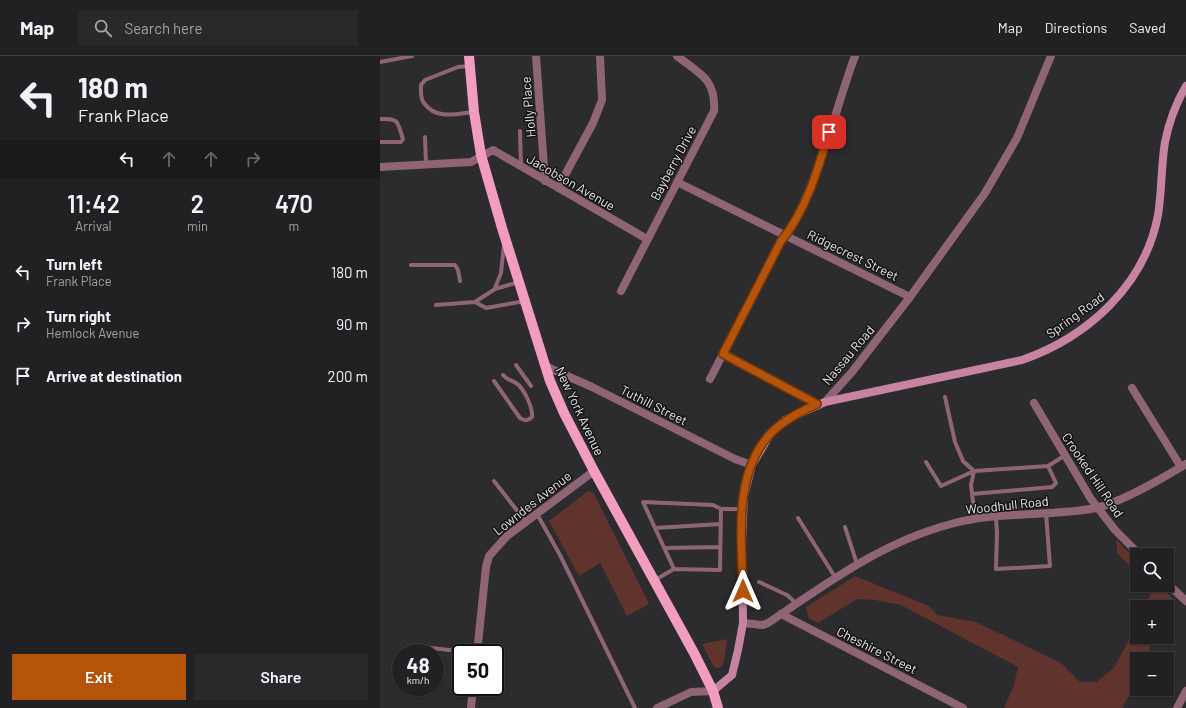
<!DOCTYPE html>
<meta charset="utf-8">
<style>
body{margin:0;font-family:Barlow,sans-serif;background:#29282a;color:#f1f3f6;height:100vh;display:flex;flex-direction:column;font-size:15px;white-space:nowrap}
*{box-sizing:border-box;margin:0}
p{font-size:13px;color:#a2a3a5}
.icon{flex:none;width:22px;height:22px;fill:none;stroke:currentColor;stroke-width:2;stroke-linecap:round;stroke-linejoin:round}
.map{position:relative;flex:1;overflow:hidden}
.drawer{display:flex;flex-direction:column;background:#212022;width:380px}
.drawer>*{flex:none}
.banner{background:#212022;color:#f1f3f6;overflow:hidden}
.buttons{position:absolute;left:750px;top:492px;display:grid;gap:8px}
.buttons a{display:grid;place-items:center;width:44px;height:44px;border-radius:0px;background:#212022;box-shadow:0 1px 3px #0004,0 0 0 1px #3e3e40;font-size:20px}
.speed{position:absolute;left:12px;top:588px;display:flex;gap:8px;font-size:20px;font-weight:700;text-align:center}
.speed>*{display:grid;place-content:center;width:52px;height:52px;border-radius:50%;background:#212022;box-shadow:0 1px 3px #0004,0 0 0 1px #3e3e40;line-height:1}
.speed small{font-size:10px;font-weight:400}
.speed .limit{border:2px solid #111;border-radius:6px;background:#fff;color:#111}
.pin{position:absolute;display:grid;place-items:center;width:34px;height:34px;color:#fff;margin:-17px;border-radius:8px;box-shadow:0 2px 6px #0006}
.me{position:absolute;width:44px;margin:-22px;rotate:0deg;stroke-linejoin:round;filter:drop-shadow(0 0 3px #0008)}
.turn{display:flex;align-items:center;gap:14px;height:84px;padding:0 12px;font-size:18px}
.turn .icon{width:52px;height:52px;stroke-width:2.5}
.turn b{display:block;font-size:28px;line-height:34px}
.lanes{display:flex;align-items:center;height:38px;padding:0 12px;background:#0003;justify-content:center;gap:20px;direction:ltr}
.lanes .off{opacity:.35}
.eta{display:flex;justify-content:space-evenly;align-items:center;height:68px;text-align:center}
.eta b{font-size:24px;font-weight:600;line-height:28px}
.action{display:flex;gap:8px;margin-top:auto;padding:8px 12px}
.action a{flex:1;height:46px;border-radius:0px;background:#b45309;color:#fff;font-size:16px;font-weight:600;line-height:46px;text-align:center}
.action a+a{background:#29282a;color:#f1f3f6}
ul{padding:0;list-style:none}
li{display:flex;align-items:center;gap:12px;height:52px;padding:0 12px}
li div{flex:1}
li b{display:block;font-size:15px}
li em{font-style:normal}
header{display:flex;align-items:center;gap:24px;box-sizing:border-box;height:56px;padding:0 20px;background:#212022;border-bottom:1px solid #3e3e40}
header strong{font-size:19px}
nav{display:flex;gap:22px;margin-inline-start:auto;font-size:14px}
.search{width:280px;height:36px;background:#29282a;display:flex;align-items:center;gap:10px;box-sizing:border-box;padding:0 14px;border-radius:0px;color:#a2a3a5;font-size:15px}
main{display:flex;flex:1;min-height:0}
.map>svg:first-child{display:block}
.green{fill:#60342d}
.lines{fill:none;stroke-linecap:round;stroke-linejoin:round}
.service{stroke:#8f6575;stroke-width:4}
.minor{stroke:#8f6575;stroke-width:8}
.secondary{stroke:#c7849e;stroke-width:8}
.primary{stroke:#f39dbe;stroke-width:10}
.route-casing{stroke:#753606;stroke-width:10}
.route{stroke:#b45309;stroke-width:7}
.labels{text-anchor:middle;stroke-width:3;stroke-linejoin:round;paint-order:stroke}
.street-label{font-size:13px;fill:#e7e6e7;stroke:#141314}
</style>
<header>
<strong>Map</strong>
<div class="search"><svg class="icon" aria-label="search" viewBox="0 0 24 24"><circle cx="10" cy="10" r="6"/><path d="M15 15l6 6"/></svg>Search here</div>
<nav><a>Map</a><a>Directions</a><a>Saved</a></nav>
</header>
<main>
<section class="drawer">
<div class="banner">
<div class="turn"><svg class="icon" aria-label="left" viewBox="0 0 24 24"><path d="M17 20v-9H6M10 6l-5 5 5 5"/></svg><div><b>180 m</b>Frank Place</div></div>
<div class="lanes"><svg class="icon" aria-label="left" viewBox="0 0 24 24"><path d="M17 20v-9H6M10 6l-5 5 5 5"/></svg><svg class="icon off" aria-label="ahead" viewBox="0 0 24 24"><path d="M12 20V5M6 11l6-6 6 6"/></svg><svg class="icon off" aria-label="ahead" viewBox="0 0 24 24"><path d="M12 20V5M6 11l6-6 6 6"/></svg><svg class="icon off" aria-label="right" viewBox="0 0 24 24"><path d="M7 20v-9h11M14 6l5 5-5 5"/></svg></div>
</div>
<div class="eta">
<div><b>11:42</b><p>Arrival</p></div>
<div><b>2</b><p>min</p></div>
<div><b>470</b><p>m</p></div>
</div>
<ul>
<li><svg class="icon" aria-label="left" viewBox="0 0 24 24"><path d="M17 20v-9H6M10 6l-5 5 5 5"/></svg><div><b>Turn left</b><p>Frank Place</p></div><em>180 m</em></li>
<li><svg class="icon" aria-label="right" viewBox="0 0 24 24"><path d="M7 20v-9h11M14 6l5 5-5 5"/></svg><div><b>Turn right</b><p>Hemlock Avenue</p></div><em>90 m</em></li>
<li><svg class="icon" aria-label="arrive" viewBox="0 0 24 24"><path d="M6 21V4h12l-3 4 3 4H6"/></svg><div><b>Arrive at destination</b></div><em>200 m</em></li>
</ul>
<div class="action"><a>Exit</a><a>Share</a></div>
</section>
<div class="map">
<svg width="806" height="652" viewBox="0 0 806 652">
<rect width="100%" height="100%" fill="#2c2b2d"/>
<path class="green" d="M 208,435 L 213,436 L 269,548 L 247,560 L 220,507 L 199,520 L 169,465 Z
M 736,483 L 757,505 L 757,518 L 737,497 Z
M 475,520 L 549,550 L 557,559 L 596,566 L 681,607 L 700,626 L 716,626 L 734,612 L 757,568 L 757,581 L 775,581 L 769,593 L 769,603 L 757,603 L 757,625 L 742,652 L 624,652 L 634,629 L 638,611 L 521,549 L 495,544 L 477,543 L 438,567 L 429,562 L 426,551 Z
M 766,529 L 779,529 L 793,543 L 787,556 L 787,551 L 766,551 L 771,535 Z
M 347,583 L 344,606 L 340,612 L 334,611 L 322,588 Z"/>
<g class="lines">
<path class="service" d="M 0,6 L 32,0
M 89,10 L 78,11 L 45,24 L 41,29 C 41,34 40,43 44,47 C 56,64 76,58 93,56
M 0,63 C 20,62 17,66 23,83 L 21,86 L 0,86
M 140,75 L 141,110
M 45,81 L 46,108
M 31,209 L 75,209 L 78,214 L 80,225
M 115,232 L 121,217 L 124,189
M 95,246 L 106,252 L 145,245
M 56,249 L 95,246 L 115,233 L 139,226
M 136,309 L 151,330
M 114,325 L 140,362 C 145,365 148,365 152,361 C 153,352 144,332 136,327 C 131,324 127,324 123,319
M 565,341 L 575,386 L 583,405 L 594,415 L 668,410 L 684,400
M 546,406 L 561,430 L 594,415
M 594,415 L 591,429 L 595,463
M 114,425 L 146,466
M 592,438 L 672,431 L 676,427 L 668,410
M 341,453 L 340,514 L 294,513 L 263,446 L 333,449 L 341,453 L 362,453
M 157,458 L 180,499 L 255,652
M 418,462 L 455,521
M 616,462 L 617,476 L 616,513 L 670,510 L 666,457
M 465,471 L 477,508
M 275,472 L 341,468
M 284,492 L 340,491
M 275,524 L 294,513
M 379,526 L 407,539 L 416,547
M 51,592 L 97,597"/>
<path class="minor" d="M 156,0 L 165,125
M 0,111 L 91,106 L 113,94 L 267,183
M 297,126 L 530,241
M 178,132 L 213,67 L 222,44 L 220,0
M 241,235 L 334,55 C 336,23 320,18 297,0
M 343,297 L 437,348
M 165,310 L 212,331 L 355,403 L 372,409
M 330,323 L 401,185 C 437,140 454,55 475,0
M 752,332 L 801,411
M 445,346 L 472,316 L 530,241 L 605,137 L 637,82 L 671,0
M 654,347 L 711,443 L 735,474 L 760,499
M 787,527 L 806,545
M 401,558 L 583,652
M 363,567 L 383,569 L 388,567 C 446,528 502,486 571,468 C 617,455 669,461 716,452 C 742,446 783,422 806,408
M 97,597 L 106,511 L 109,500 L 127,480 L 214,415
M 91,652 L 93,631
M 277,652 L 311,636 L 333,635
M 797,652 L 806,635"/>
<path class="secondary" d="M 333,635 L 352,619 L 358,594 L 363,567 L 362,487 L 364,440 L 372,409 L 391,377 L 405,364 L 445,346 L 642,304 C 708,281 765,229 778,159 C 782,135 781,110 785,86 C 789,66 796,47 806,30"/>
<path class="primary" d="M 89,0 L 94,56 L 101,99 L 122,172 L 170,325 L 184,357 L 214,415 L 314,597 L 333,635 L 338,652"/>
</g>
<g class="lines">
<g class="route-casing">
<path id="route" d="M 363,535 C 362,484 352,418 391,377 C 404,364 420,356 437,348 L 343,298 L 401,185 C 426,155 438,113 449,76"/>
</g>
<use href="#route" class="route"/>
</g>
<g class="labels">
<g class="street-label">
<text transform="translate(148 51) rotate(-95)" y="5">Holly Place</text>
<text transform="translate(293 107) rotate(-62)" y="5">Bayberry Drive</text>
<text transform="translate(191 126) rotate(30)" y="5">Jacobson Avenue</text>
<text transform="translate(473 199) rotate(26)" y="5">Ridgecrest Street</text>
<text transform="translate(695 259) rotate(-36)" y="5">Spring Road</text>
<text transform="translate(468 299) rotate(-50)" y="5">Nassau Road</text>
<text transform="translate(274 349) rotate(27)" y="5">Tuthill Street</text>
<text transform="translate(200 355) rotate(65)" y="5">New York Avenue</text>
<text transform="translate(713 419) rotate(56)" y="5">Crooked Hill Road</text>
<text transform="translate(152 447) rotate(-38)" y="5">Lowndes Avenue</text>
<text transform="translate(627 449) rotate(-6)" y="5">Woodhull Road</text>
<text transform="translate(497 594) rotate(27)" y="5">Cheshire Street</text>
</g>
</g>
</svg>
<div class="buttons">
<a><svg class="icon" aria-label="search" viewBox="0 0 24 24"><circle cx="10" cy="10" r="6"/><path d="M15 15l6 6"/></svg></a>
<a>+</a>
<a>−</a>
</div>
<div class="speed"><div>48<small>km/h</small></div><div class="limit">50</div></div>
<div class="pin" style="left:449px;top:76px;background:#d93025"><svg class="icon" aria-label="arrive" viewBox="0 0 24 24"><path d="M6 21V4h12l-3 4 3 4H6"/></svg></div>
<svg class="me" style="left:363px;top:535px" viewBox="-20 -20 40 40"><path d="M0-17L14 15 0 8-14 15z" fill="#b45309" stroke="#fff" stroke-width="4"/></svg>
</div>
</main>
